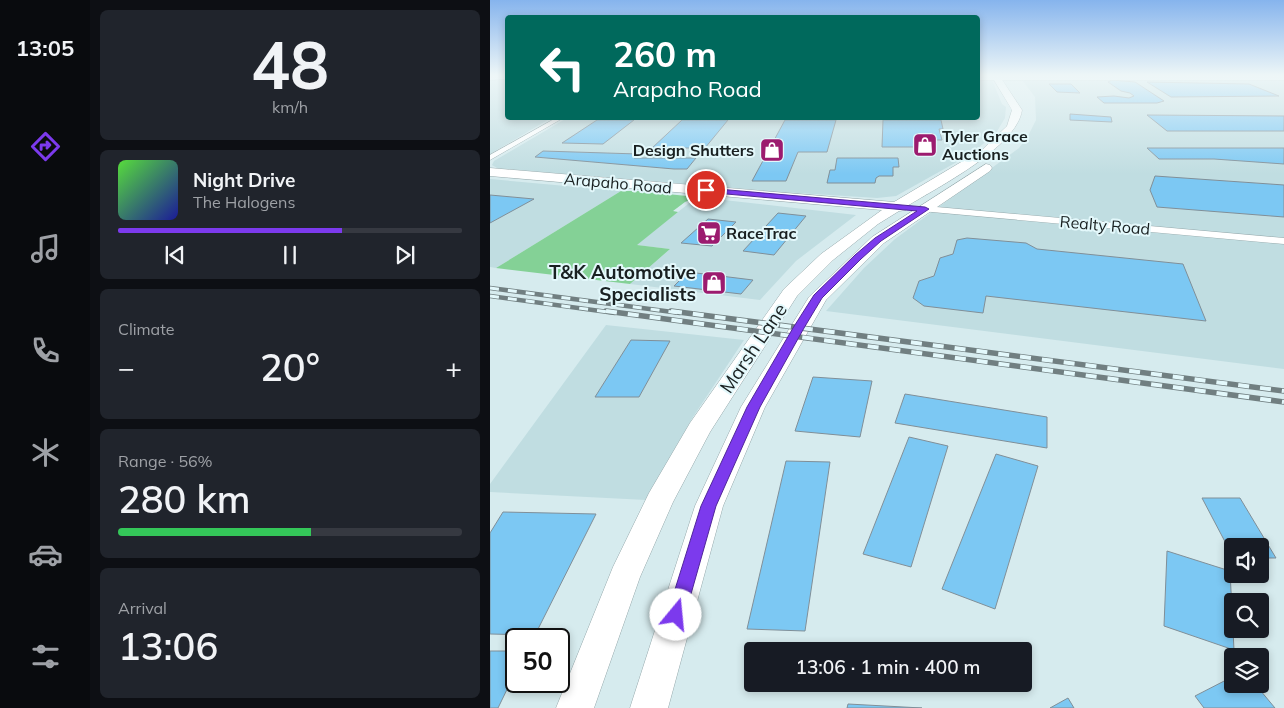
<!DOCTYPE html>
<meta charset="utf-8">
<style>
body{margin:0;font-family:Mulish,sans-serif;background:#20242c;color:#f1f3f6;height:100vh;display:flex;flex-direction:column;font-size:19px;white-space:nowrap}
*{box-sizing:border-box;margin:0}
p{font-size:16px;color:#9ea1a6}
.icon{flex:none;width:28px;height:28px;fill:none;stroke:currentColor;stroke-width:2;stroke-linecap:round;stroke-linejoin:round}
.map{position:relative;flex:1;overflow:hidden}
.details{display:flex;flex-direction:column;gap:10px;padding:10px;background:#0d0f14;width:400px}
.details>*{flex:none}
.guide{position:absolute;left:15px;top:15px;width:475px;height:105px;border-radius:5px;box-shadow:0 2px 8px #0003;background:#00695c;color:#fff;overflow:hidden}
.tools{position:absolute;left:734px;top:538px;display:grid;gap:10px}
.tools a{display:grid;place-items:center;width:45px;height:45px;border-radius:5px;background:#171b24;box-shadow:0 2px 8px #0003;font-size:25px}
.speed{position:absolute;left:15px;top:628px;display:flex;gap:10px;font-size:25px;font-weight:700;text-align:center}
.speed>*{display:grid;place-content:center;width:65px;height:65px;border-radius:50%;background:#171b24;box-shadow:0 2px 8px #0003;line-height:1}
.speed .limit{border:2px solid #111;border-radius:8px;background:#fff;color:#111}
.pin{position:absolute;display:grid;place-items:center;width:42px;height:42px;color:#fff;margin:-21px;border:2px solid #fff;border-radius:50%;box-shadow:0 1px 5px #0007}
.me{position:absolute;width:55px;margin:-28px;rotate:17deg;stroke-linejoin:round;filter:drop-shadow(0 0 4px #0008)}
.turn{display:flex;align-items:center;gap:18px;height:105px;padding:0 25px;font-size:22px}
.turn .icon{width:65px;height:65px;stroke-width:2.5}
.turn b{display:block;font-size:35px;line-height:42px}
.big{font-size:38px;font-weight:600;line-height:1.1}
.details .card{flex:1;display:flex;flex-direction:column;justify-content:center;gap:8px;min-width:0;padding:0 18px;border-radius:8px;background:#20242c}
.details .dial{align-items:center;gap:0}
.dial b{font-size:65px;line-height:1}
.song{display:flex;align-items:center;gap:15px}
.cover{width:60px;height:60px;border-radius:8px;background:linear-gradient(135deg,hsl(110 70% 55%),hsl(240 70% 35%))}
.played{height:5px;border-radius:2px;background:linear-gradient(90deg,#7c3aed 65%,#363941 65%)}
.keys{display:flex;justify-content:space-around;direction:ltr}
.heat{display:flex;justify-content:space-between;align-items:center;font-size:28px;direction:ltr}
.charge{height:8px;border-radius:4px;background:linear-gradient(90deg,#34c759 56%,#363941 0)}
.trip{position:absolute;left:254px;top:642px;width:288px;height:50px;border-radius:5px;background:#171b24;box-shadow:0 2px 8px #0003;font-weight:600;line-height:50px;text-align:center}
main{display:flex;flex:1;min-height:0}
.tabs{display:flex;flex-direction:column;width:90px;justify-content:space-around;align-items:center;background:#090b0e;color:#9ea1a6}
.tabs .icon{width:35px;height:35px}
.tabs .on{color:#7c3aed}
.tabs b{font-size:22px;color:#f1f3f6}
.map>svg:first-child{display:block}
.built{fill:#c0dde1}
.green{fill:#84d196}
.building{fill:#7cc8f3;stroke:#808f98}
.lines{fill:none;stroke-linecap:round;stroke-linejoin:round}
.street-casing{stroke:#95a8ab;stroke-width:1}
.secondary-casing{stroke:#95a8ab;stroke-width:1}
.primary-casing{stroke:#95a8ab;stroke-width:1}
.street{fill:#fff;fill-rule:evenodd}
.secondary{fill:#fff;fill-rule:evenodd}
.primary{fill:#fff;fill-rule:evenodd}
.rail-far1-casing{stroke:#717f81;stroke-width:4.5}
.rail-casing{stroke:#717f81;stroke-width:5.5}
.rail-far1{stroke:#e3f8fb;stroke-width:3;stroke-dasharray:9;stroke-linecap:butt}
.rail{stroke:#e3f8fb;stroke-width:4;stroke-dasharray:11;stroke-linecap:butt}
.route{fill:#7c3aed;stroke:#51269a}
.labels{text-anchor:middle;stroke-width:4;stroke-linejoin:round;paint-order:stroke}
.far-poi-label{font-size:16px;font-weight:bold;fill:#192021;stroke:#e3f8fb;text-anchor:start}
.far-street-label{font-size:16px;fill:#192021;stroke:#e3f8fb}
.poi-label{font-size:19px;font-weight:bold;fill:#192021;stroke:#e3f8fb;text-anchor:end}
.street-label{font-size:19px;fill:#192021;stroke:#e3f8fb}
</style>
<main>
<nav class="tabs">
<b>13:05</b>
<svg class="icon on" aria-label="directions" viewBox="0 0 24 24"><path d="M12 3l9 9-9 9-9-9zM9 14v-3h6M13 9l2 2-2 2"/></svg>
<svg class="icon" aria-label="music" viewBox="0 0 24 24"><path d="M9 18V5l10-2v13"/><circle cx="6" cy="18" r="3"/><circle cx="16" cy="16" r="3"/></svg>
<svg class="icon" aria-label="phone" viewBox="0 0 24 24"><path d="M5 4h4l2 5-3 2q2 4 5 5l2-3 5 2v4C11 20 4 13 5 4z"/></svg>
<svg class="icon" aria-label="climate" viewBox="0 0 24 24"><path d="M12 3v18M4 7l16 10M4 17L20 7"/></svg>
<svg class="icon" aria-label="car" viewBox="0 0 24 24"><path d="M5 17H2v-5l4-1 3-4h7l3 4 3 1v5h-3M9 17h6M6 11h13"/><circle cx="7" cy="17" r="2"/><circle cx="17" cy="17" r="2"/></svg>
<svg class="icon" aria-label="filters" viewBox="0 0 24 24"><path d="M4 7h16M4 17h16"/><circle cx="9" cy="7" r="2"/><circle cx="15" cy="17" r="2"/></svg>
</nav>
<section class="details">
<div class="card dial"><b>48</b><p>km/h</p></div>
<div class="card">
<div class="song"><i class="cover"></i><div><b>Night Drive</b><p>The Halogens</p></div></div>
<div class="played"></div>
<div class="keys"><svg class="icon" aria-label="previous" viewBox="0 0 24 24"><path d="M18 5L8 12l10 7zM5 5v14"/></svg><svg class="icon" aria-label="pause" viewBox="0 0 24 24"><path d="M8 5v14M16 5v14"/></svg><svg class="icon" aria-label="next" viewBox="0 0 24 24"><path d="M6 5l10 7-10 7zM19 5v14"/></svg></div>
</div>
<div class="card"><p>Climate</p>
<div class="heat"><a>−</a><b class="big">20°</b><a>+</a></div>
</div>
<div class="card"><p>Range · 56%</p><b class="big">280 km</b><div class="charge"></div></div>
<div class="card"><p>Arrival</p><b class="big">13:06</b></div>
</section>
<div class="map">
<svg width="794" height="708" viewBox="0 0 794 708">
<rect width="100%" height="100%" fill="#d6ebee"/>
<path class="built" d="M0,78H17L18,118H61L0,154Z
M488,78L502,80L512,104L516,107L515,118L506,133L481,154L406,196L387,198L292,192L7,168L2,165L4,161L77,118H488Z
M794,79V369L336,311L374,268L405,239L529,148L538,136L546,120L545,97L532,80Z
M0,179L131,191L6,268L0,267Z
M207,197L366,215L306,261L270,300L140,284L180,249L146,245Z
M116,325L254,340L203,417L156,500L0,492V484Z"/>
<path class="green" d="M131,191H147L207,197L195,202L183,211L188,212L147,245L180,249L140,284L6,268Z"/>
<path class="building" d="M622,80L645,82L674,101L667,103H614L607,97L624,96L639,98L644,96L640,93L631,91L618,82Z
M657,82L759,84L789,96L681,97Z
M559,84H581L590,93L567,92Z
M580,114L621,117L622,122L580,120Z
M657,115L794,116V131H677Z
M107,120H144L113,144L72,143Z
M192,120H238L215,148H162Z
M295,120H346L337,152H308L296,181H262Z
M393,120H451L453,129H449L452,140H439L440,147H392Z
M657,148H794V164L724,159H669Z
M53,151L148,154L144,158H206L197,169H184L45,157Z
M347,158H408L409,167H403V176H389L386,178L385,183H337L340,170H345Z
M665,176L794,185V217L667,207L660,190Z
M0,195L44,199L0,223Z
M288,213L316,216L284,255L253,251Z
M218,219L246,222L222,246L191,243Z
M477,238L536,243L547,249L693,264L716,321L496,296L493,313L434,306L423,298L429,281L444,276L450,258L463,254L467,240Z
M198,272L263,280L251,294L184,286Z
M141,340L180,341L149,397H105Z
M323,377L382,381L370,437L305,431Z
M415,394L557,417V448L405,423Z
M419,437L458,446L421,567L373,554Z
M506,454L548,466L505,609L452,589Z
M296,461L340,462L315,631L257,629Z
M712,498H750L786,558H770V546H742V555Z
M13,512L106,514L45,635L0,634V533Z
M677,551L740,571L744,650L674,626Z
M0,651H26V671L8,708H0Z
M742,677V684H765L785,708H714L705,696Z
M578,698L584,708H560Z
M358,704L432,708H357Z"/>
<g class="lines">
<defs>
<path id="street" d="M66,118H73L0,160V155Z
M435,206L794,238V244L431,211L430,209Z"/>
<path id="secondary" d="M501,75H509L532,110C527,147 448,187 417,206L416,210L409,211L388,224L343,260L307,296L220,432L183,502L150,577L104,708H66L123,567L159,493L200,423L294,289L331,254L392,210L0,176V168L404,202L493,149L517,126L522,110Z
M496,164L500,165L502,168L500,171L394,243L336,300L275,407L233,506L178,708H140L205,506L251,407L319,297L382,237Z"/>
<path id="primary" d="M0,75H18V79L0,80Z
M488,75H794V80H488Z"/>
</defs>
<use href="#street" class="street-casing"/>
<use href="#secondary" class="secondary-casing"/>
<use href="#primary" class="primary-casing"/>
<use href="#street" class="street"/>
<use href="#secondary" class="secondary"/>
<use href="#primary" class="primary"/>
<defs>
<path id="rail-far1" d="M0,288L190,313
M0,296L125,313"/>
<path id="rail" d="M116,311L794,402
M181,311L794,391"/>
</defs>
<use href="#rail-far1" class="rail-far1-casing"/>
<use href="#rail" class="rail-casing"/>
<use href="#rail-far1" class="rail-far1"/>
<use href="#rail" class="rail"/>
</g>
<linearGradient id="sky" x2="0" y2="1"><stop stop-color="#86b4ed"/><stop offset="0.43" stop-color="#edf6f7"/><stop offset="1" stop-color="#edf6f7" stop-opacity="0"/></linearGradient>
<rect width="794" height="174" fill="url(#sky)"/>
<path class="route" d="M216,188L435,207L439,209L391,241L371,259L332,298L314,328L270,407L226,506L195,615L193,621L186,623L180,621L177,615L211,506L257,407L303,328L324,295L365,255L385,238L427,211L214,192V189Z"/>
<defs>
<symbol id="shop-square" viewBox="-11 -11 22 22"><rect x="-9" y="-9" width="18" height="18" rx="4" fill="#9c1b6f" stroke="#e3f8fb"/><path d="M-5-2.5h2.3a2.7 3.5 0 0 1 5.4 0H5L5.5 6h-11ZM-1.5-2.5h3a1.5 2.3 0 0 0-3 0Z" fill="#fff"/></symbol>
<symbol id="supermarket-square" viewBox="-11 -11 22 22"><rect x="-9" y="-9" width="18" height="18" rx="4" fill="#9c1b6f" stroke="#e3f8fb"/><path d="M-6-5.5h2.5l.6 2H6L4.5 2H-2.5L-4.4-4H-6ZM-1.5 3.2a1.3 1.3 0 1 0 .1 0ZM3 3.2a1.3 1.3 0 1 0 .1 0Z" fill="#fff"/></symbol>
</defs>
<g fill-rule="evenodd">
<use href="#shop-square" x="421" y="131" width="28" height="28"/>
<use href="#shop-square" x="268" y="136" width="28" height="28"/>
<use href="#supermarket-square" x="205" y="219" width="28" height="28"/>
<use href="#shop-square" x="210" y="269" width="28" height="28"/>
</g>
<g class="labels">
<g class="far-poi-label">
<text x="452" y="142">Tyler Grace<tspan x="452" dy="18">Auctions</tspan></text>
<text x="264" y="156" text-anchor="end">Design Shutters</text>
<text x="236" y="239">RaceTrac</text>
</g>
<g class="far-street-label">
<text transform="translate(128 183) rotate(5)" y="6">Arapaho Road</text>
<text transform="translate(615 225) rotate(5)" y="6">Realty Road</text>
</g>
<g class="poi-label">
<text x="206" y="279">T&amp;K Automotive<tspan x="206" dy="22">Specialists</tspan></text>
</g>
<g class="street-label">
<text transform="translate(263 348) rotate(-56)" y="7">Marsh Lane</text>
</g>
</g>
</svg>
<div class="tools">
<a><svg class="icon" aria-label="sound" viewBox="0 0 24 24"><path d="M4 9h4l5-4v14l-5-4H4zM17 9q2 3 0 6"/></svg></a>
<a><svg class="icon" aria-label="search" viewBox="0 0 24 24"><circle cx="10" cy="10" r="6"/><path d="M15 15l6 6"/></svg></a>
<a><svg class="icon" aria-label="layers" viewBox="0 0 24 24"><path d="M12 4l9 5-9 5-9-5zM3 14l9 5 9-5"/></svg></a>
</div>
<div class="speed"><div class="limit">50</div></div>
<div class="pin" style="left:216px;top:190px;background:#d93025"><svg class="icon" aria-label="arrive" viewBox="0 0 24 24"><path d="M6 21V4h12l-3 4 3 4H6"/></svg></div>
<svg class="me" style="left:186px;top:615px" viewBox="-20 -20 40 40"><circle r="19" fill="#fff"/><path d="M0-13L10 11 0 6-10 11z" fill="#7c3aed"/></svg>
<div class="trip">13:06 · 1 min · 400 m</div>
<div class="guide">
<div class="turn"><svg class="icon" aria-label="left" viewBox="0 0 24 24"><path d="M17 20v-9H6M10 6l-5 5 5 5"/></svg><div><b>260 m</b>Arapaho Road</div></div>
</div>
</div>
</main>
